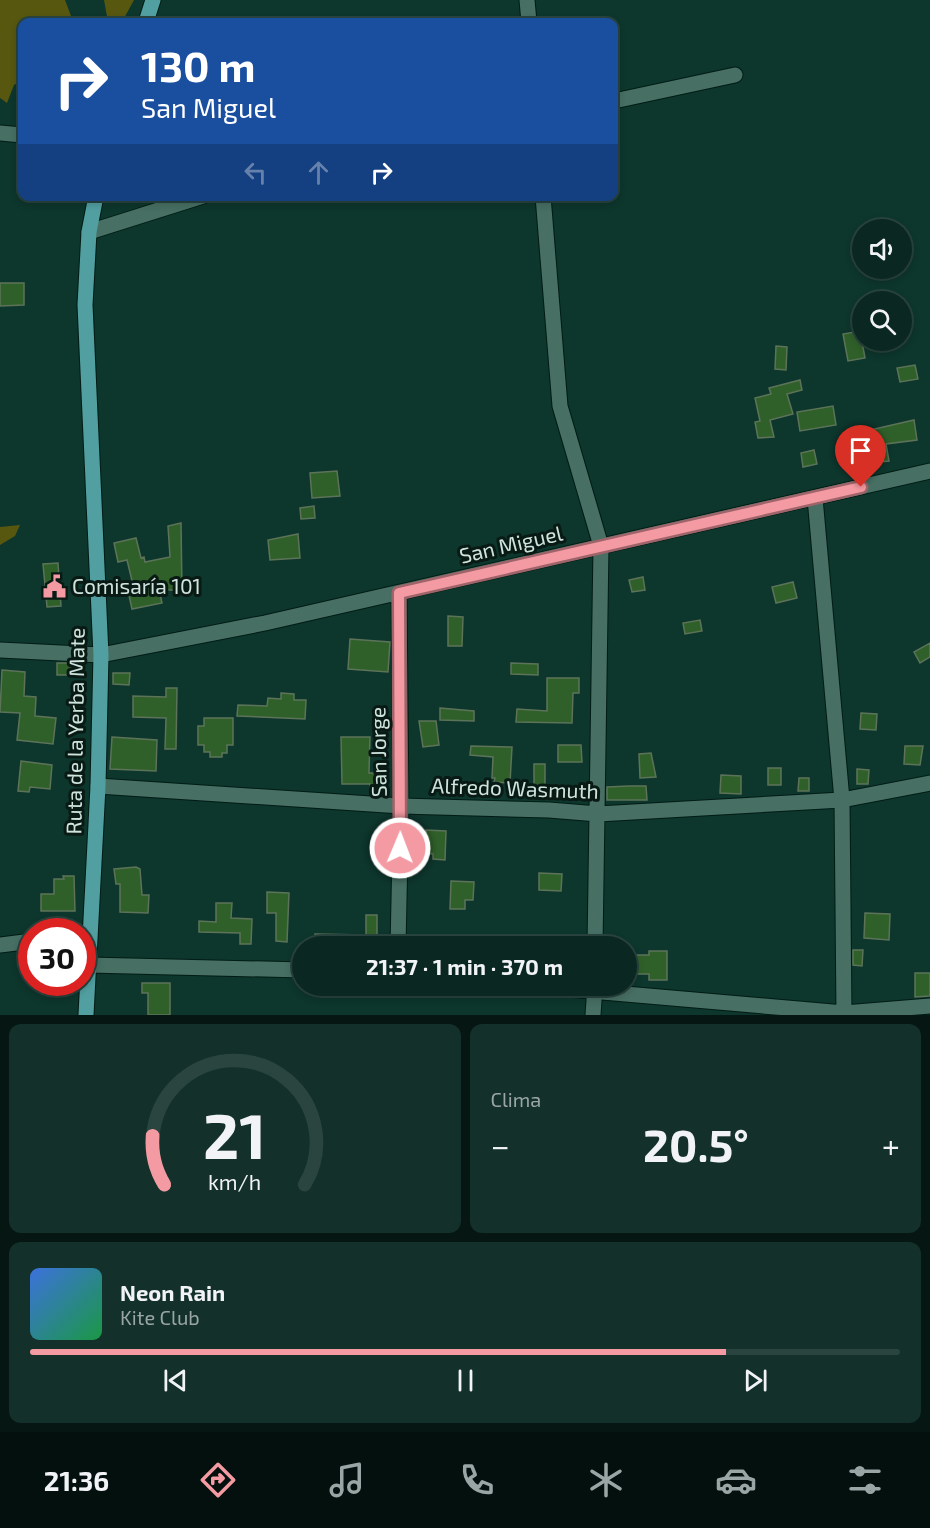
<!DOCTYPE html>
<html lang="es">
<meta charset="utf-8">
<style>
body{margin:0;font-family:"Exo 2",sans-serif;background:#13302a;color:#f1f3f6;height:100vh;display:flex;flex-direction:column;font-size:22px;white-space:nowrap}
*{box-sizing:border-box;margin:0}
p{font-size:20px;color:#99a6a5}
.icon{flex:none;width:33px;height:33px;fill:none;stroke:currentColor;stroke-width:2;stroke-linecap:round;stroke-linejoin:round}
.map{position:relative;height:1015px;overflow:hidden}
.side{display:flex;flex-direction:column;gap:9px;padding:9px;background:#061612;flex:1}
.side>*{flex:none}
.guide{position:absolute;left:18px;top:18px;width:600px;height:183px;border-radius:12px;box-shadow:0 3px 9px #0003,0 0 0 2px #2a443f;background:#1a4fa0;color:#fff;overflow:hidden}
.controls{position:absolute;left:852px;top:219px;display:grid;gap:12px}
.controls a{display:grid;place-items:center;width:60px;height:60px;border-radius:50%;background:#0a2821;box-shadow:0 3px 9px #0003,0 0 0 2px #2a443f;font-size:30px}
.speed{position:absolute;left:18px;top:918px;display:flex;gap:12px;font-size:30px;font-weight:700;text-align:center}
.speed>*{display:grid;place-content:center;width:78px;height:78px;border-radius:50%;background:#0a2821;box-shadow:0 3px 9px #0003,0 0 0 2px #2a443f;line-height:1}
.speed .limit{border:9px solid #d22;background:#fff;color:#111}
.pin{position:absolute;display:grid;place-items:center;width:51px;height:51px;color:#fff;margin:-62px -26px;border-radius:50% 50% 50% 0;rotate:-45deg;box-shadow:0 0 6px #0007}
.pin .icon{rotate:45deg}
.me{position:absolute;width:66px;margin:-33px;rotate:1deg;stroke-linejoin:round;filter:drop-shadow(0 0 4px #0008)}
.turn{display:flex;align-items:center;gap:21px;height:126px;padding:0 24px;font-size:27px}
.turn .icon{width:78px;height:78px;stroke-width:2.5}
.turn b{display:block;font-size:42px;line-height:51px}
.lanes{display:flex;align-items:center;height:57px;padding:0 24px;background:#0003;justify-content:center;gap:30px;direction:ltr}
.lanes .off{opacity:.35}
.big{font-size:45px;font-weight:700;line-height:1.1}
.side .tile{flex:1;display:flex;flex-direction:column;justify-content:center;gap:9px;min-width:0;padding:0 21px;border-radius:12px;background:#13302a}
.side .dial{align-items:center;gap:0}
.dial svg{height:156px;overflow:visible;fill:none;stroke:#2a443f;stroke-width:7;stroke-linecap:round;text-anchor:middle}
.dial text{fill:#f1f3f6;stroke:none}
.song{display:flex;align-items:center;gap:18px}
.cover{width:72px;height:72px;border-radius:9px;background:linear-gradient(135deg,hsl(220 70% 55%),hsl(140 70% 35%))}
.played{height:6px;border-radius:3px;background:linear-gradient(90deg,#f49aa3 80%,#2a443f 80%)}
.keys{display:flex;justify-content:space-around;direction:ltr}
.heat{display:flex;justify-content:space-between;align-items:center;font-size:33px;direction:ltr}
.side .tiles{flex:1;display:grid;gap:9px;grid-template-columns:1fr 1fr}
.tile:last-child{grid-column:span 2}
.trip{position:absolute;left:292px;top:936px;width:345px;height:60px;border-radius:30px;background:#0a2821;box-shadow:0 3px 9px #0003,0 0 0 2px #2a443f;font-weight:700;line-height:60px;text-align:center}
.dock{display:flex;height:96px;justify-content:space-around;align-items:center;background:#04100d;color:#99a6a5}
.dock .icon{width:42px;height:42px}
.dock .current{color:#f49aa3}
.dock b{font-size:27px;color:#f1f3f6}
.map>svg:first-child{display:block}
.green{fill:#575710}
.building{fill:#30602a;stroke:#5c7359;stroke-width:1.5}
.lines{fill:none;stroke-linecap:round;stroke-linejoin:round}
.minor-casing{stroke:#001c15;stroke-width:17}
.major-casing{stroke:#001c15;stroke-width:17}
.minor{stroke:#476f63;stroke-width:15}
.major{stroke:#529fa1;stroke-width:15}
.route-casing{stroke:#9f646a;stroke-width:15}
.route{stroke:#f49aa3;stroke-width:10}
.labels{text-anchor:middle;stroke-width:6;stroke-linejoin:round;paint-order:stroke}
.street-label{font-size:21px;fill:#cfe4dd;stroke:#091a15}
.poi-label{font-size:21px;fill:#cfe4dd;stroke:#091a15;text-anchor:start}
</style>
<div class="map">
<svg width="930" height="1015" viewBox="0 0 930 1015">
<rect width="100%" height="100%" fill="#0d362c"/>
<path class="green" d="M0,0H65L71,16L65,22L37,20L22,22V84L19,82L14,85L7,103L0,98Z
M104,0H134L122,22H108Z
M20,525L15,536L0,545V527Z"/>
<path class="building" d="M0,283H24V305L0,306Z
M860,331L865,358L848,361L843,334Z
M776,346L787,347L786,370L775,369Z
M915,365L918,379L900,382L897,368Z
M800,380L802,390L787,394L793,414L770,420L774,437L758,438L755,422L760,421L755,398L771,394L769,388Z
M833,406L836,425L800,431L797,412Z
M914,420L917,440L886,444L889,461L879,462L870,430Z
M814,450L817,464L803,467L801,453Z
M337,471L340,496L312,498L310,473Z
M314,506L315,518L301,519L300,508Z
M181,523L182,591L159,589L162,603L132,609L128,591L134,589L127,560L118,562L114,543L136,538L141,558L144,557L145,562L170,557L168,526Z
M298,534L300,558L270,560L268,540Z
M58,563L61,606L47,607L43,564Z
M643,577L645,590L632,592L629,580Z
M793,582L797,598L776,603L772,587Z
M448,616L463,617L462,646H448Z
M700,620L702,631L685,634L683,623Z
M350,639L390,642L388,672L348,669Z
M930,643V657L920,663L914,652Z
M57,663H71V675H57Z
M511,663L538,664V675L511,674Z
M2,670L25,672L24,696L36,697L35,716L56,718L53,744L17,740L20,713L0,712Z
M113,673H130L129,685L113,684Z
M547,678H579V693H573L572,723L516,722L517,709L547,711Z
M166,688H177L176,749H165L166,718L133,717V696L166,697Z
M281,693L294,694V700H306L305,719L237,716L238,705L267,706L268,698L281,699Z
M440,708L474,711V721L440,720Z
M861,713L877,714L876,730L860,729Z
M204,718H233V745H227V753H222V757H210V752H204V745H198V726H204Z
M419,721H436L439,745L423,747Z
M112,737L157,740L156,771L110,769Z
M341,737H370L369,773H386V788H370V784H342Z
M558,745H581L582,762H558Z
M471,746L512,747L510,783L494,782L495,778H492L493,757L470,755Z
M905,746H923L920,765L904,764Z
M651,753L656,777L640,778L639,754Z
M21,761L52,765L50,789L30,787L29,792L18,791Z
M534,764H545V798H534Z
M768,768H781V785H768Z
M857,769L869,770L868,784H857Z
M721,775L741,776V794L720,793Z
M799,778H809V791H798Z
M629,786H646L647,800H607V787Z
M426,830L446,831L445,860L433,859V854L425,853Z
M136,867L140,869L142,895H149L148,913L120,912V884H116L114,869Z
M539,873L562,874L561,891L539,890Z
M63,876H74L75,911H41V894H54V879H64Z
M451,881L474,882L473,900H465V909H450Z
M267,892L289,893L287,942L276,941V913H267Z
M216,903H232L231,918L252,919L251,944H240V933L199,932V921L216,922Z
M865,913L890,914L889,940L864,938Z
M366,915H377V946H315V934L366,935Z
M853,950H863L862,966L853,965Z
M649,951H667V980H649V974H627V955H649Z
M915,973H930V996L915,997Z
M142,983H170V1015H148V993H142Z"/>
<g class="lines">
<defs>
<path id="minor" d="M527,0L529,22
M614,101L735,75
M0,133L22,135
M543,196L560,406L601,546L595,946
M89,232L203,196
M815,498L842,800L844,1015
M0,650L101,655L265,623L930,471
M98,786L401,806L549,810L598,814L842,800L930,783
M0,945L32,941
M398,946L401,806L399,593
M88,965L303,970
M533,986L844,1013L930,1006
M593,1015L595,986"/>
<path id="major" d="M146,22L153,0
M86,1015L98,786L101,655L85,305L89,232L96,196"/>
</defs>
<use href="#minor" class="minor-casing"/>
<use href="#major" class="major-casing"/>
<use href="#minor" class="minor"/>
<use href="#major" class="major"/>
</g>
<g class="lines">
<defs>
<path id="route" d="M400,848L399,593L861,487"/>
</defs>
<use href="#route" class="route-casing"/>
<use href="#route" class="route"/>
</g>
<defs>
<symbol id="civic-bare" viewBox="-9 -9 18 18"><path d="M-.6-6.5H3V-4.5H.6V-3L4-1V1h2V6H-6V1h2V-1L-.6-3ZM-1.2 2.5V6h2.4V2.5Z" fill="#f49aa3" stroke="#091a15" stroke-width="2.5" paint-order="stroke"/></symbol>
</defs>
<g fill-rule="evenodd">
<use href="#civic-bare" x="38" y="570" width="33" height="33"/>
</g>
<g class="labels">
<g class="street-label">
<text transform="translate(511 545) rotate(-13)" y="7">San Miguel</text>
<text transform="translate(76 731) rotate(-89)" y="7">Ruta de la Yerba Mate</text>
<text transform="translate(379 752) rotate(-91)" y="7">San Jorge</text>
<text transform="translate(515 789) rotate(2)" y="7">Alfredo Wasmuth</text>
</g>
<g class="poi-label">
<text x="72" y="594">Comisaría 101</text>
</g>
</g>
</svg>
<div class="controls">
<a><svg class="icon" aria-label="sound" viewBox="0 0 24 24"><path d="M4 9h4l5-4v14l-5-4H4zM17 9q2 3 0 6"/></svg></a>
<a><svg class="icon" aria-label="search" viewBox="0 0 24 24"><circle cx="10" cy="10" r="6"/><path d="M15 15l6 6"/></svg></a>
</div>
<div class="speed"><div class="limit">30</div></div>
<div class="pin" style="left:861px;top:487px;background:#d93025"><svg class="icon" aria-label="arrive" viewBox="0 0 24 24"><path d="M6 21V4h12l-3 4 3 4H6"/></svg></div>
<svg class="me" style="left:400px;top:848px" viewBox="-20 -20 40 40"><circle r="17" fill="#f49aa3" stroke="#fff" stroke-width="3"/><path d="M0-11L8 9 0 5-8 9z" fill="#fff"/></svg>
<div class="trip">21:37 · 1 min · 370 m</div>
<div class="guide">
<div class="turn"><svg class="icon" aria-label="right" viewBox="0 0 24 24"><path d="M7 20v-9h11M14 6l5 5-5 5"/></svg><div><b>130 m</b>San Miguel</div></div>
<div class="lanes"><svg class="icon off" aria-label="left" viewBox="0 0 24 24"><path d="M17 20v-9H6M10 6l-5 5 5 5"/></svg><svg class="icon off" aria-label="ahead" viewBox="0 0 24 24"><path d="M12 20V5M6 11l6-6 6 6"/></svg><svg class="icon" aria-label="right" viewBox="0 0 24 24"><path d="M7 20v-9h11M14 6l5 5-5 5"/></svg></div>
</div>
</div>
<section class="side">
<div class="tiles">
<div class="tile dial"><svg viewBox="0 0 100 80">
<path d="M14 69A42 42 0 1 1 86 69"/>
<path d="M14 69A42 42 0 0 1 8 44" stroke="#f49aa3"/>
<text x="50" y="56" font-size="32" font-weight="700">21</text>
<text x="50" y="72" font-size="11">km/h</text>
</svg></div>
<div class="tile"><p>Clima</p>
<div class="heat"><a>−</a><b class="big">20.5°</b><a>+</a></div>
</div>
<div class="tile">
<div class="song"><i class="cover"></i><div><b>Neon Rain</b><p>Kite Club</p></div></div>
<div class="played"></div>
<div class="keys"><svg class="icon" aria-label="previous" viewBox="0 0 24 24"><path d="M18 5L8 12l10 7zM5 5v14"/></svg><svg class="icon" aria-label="pause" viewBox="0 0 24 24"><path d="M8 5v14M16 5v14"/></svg><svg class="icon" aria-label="next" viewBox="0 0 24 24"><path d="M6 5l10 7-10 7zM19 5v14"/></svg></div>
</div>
</div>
</section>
<nav class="dock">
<b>21:36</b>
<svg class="icon current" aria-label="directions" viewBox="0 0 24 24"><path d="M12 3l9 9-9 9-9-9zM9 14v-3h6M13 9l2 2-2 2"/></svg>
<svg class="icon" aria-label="music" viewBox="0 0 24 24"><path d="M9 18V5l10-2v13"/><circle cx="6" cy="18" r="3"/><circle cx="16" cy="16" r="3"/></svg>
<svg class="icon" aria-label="phone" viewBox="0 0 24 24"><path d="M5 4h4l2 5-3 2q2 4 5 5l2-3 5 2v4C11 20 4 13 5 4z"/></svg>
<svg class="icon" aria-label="climate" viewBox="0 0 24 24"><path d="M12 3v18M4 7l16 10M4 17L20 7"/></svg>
<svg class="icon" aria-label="car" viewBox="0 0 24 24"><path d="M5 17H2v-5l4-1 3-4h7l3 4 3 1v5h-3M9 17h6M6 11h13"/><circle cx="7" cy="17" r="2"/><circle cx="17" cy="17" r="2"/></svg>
<svg class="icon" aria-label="filters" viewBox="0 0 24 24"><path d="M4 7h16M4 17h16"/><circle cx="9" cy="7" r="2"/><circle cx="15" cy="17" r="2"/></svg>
</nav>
